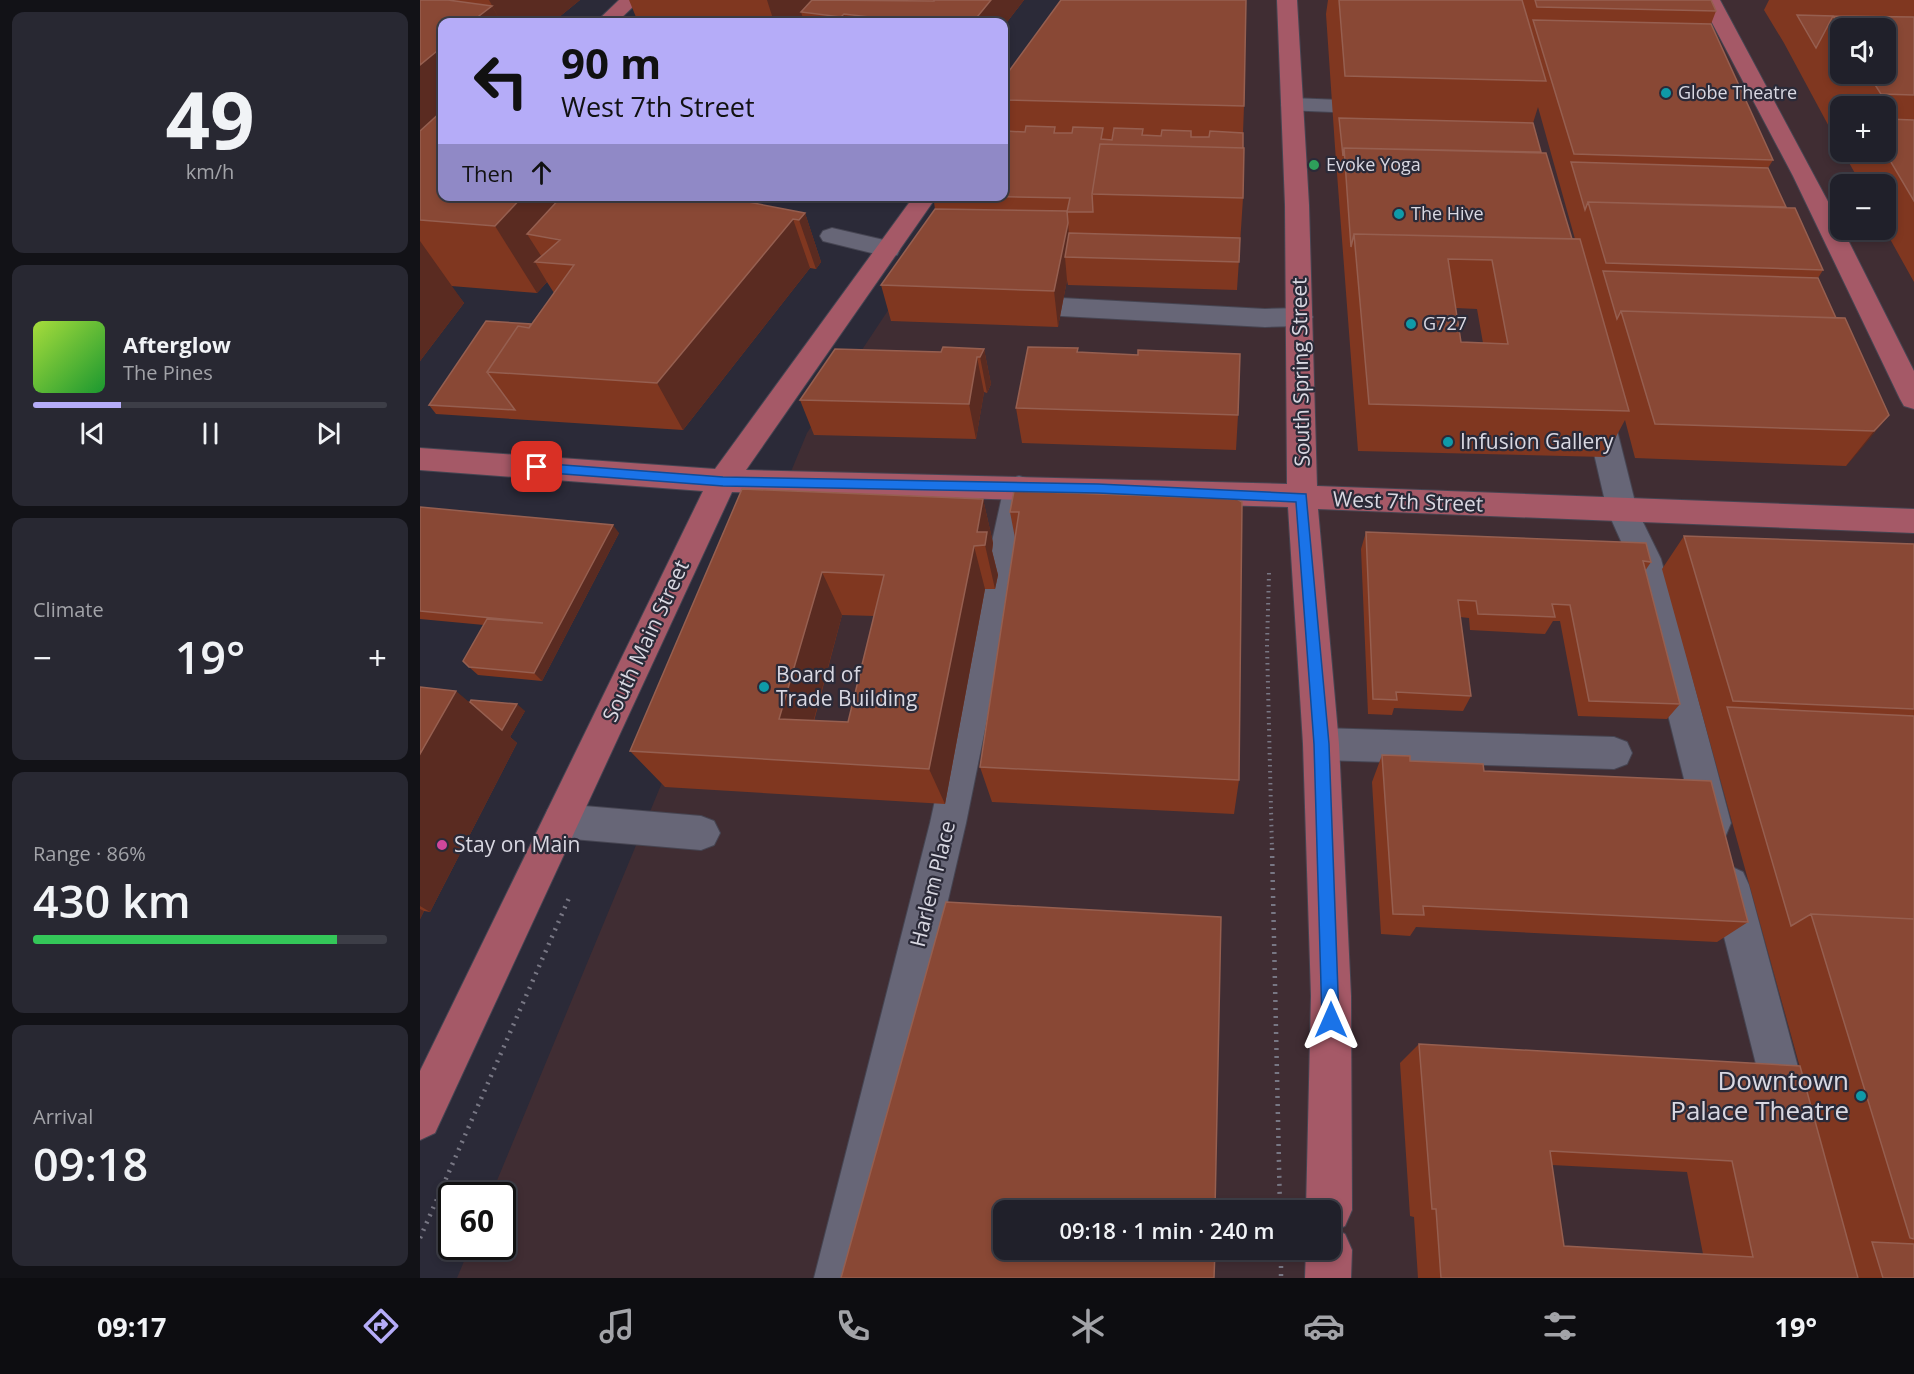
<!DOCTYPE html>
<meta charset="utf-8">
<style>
body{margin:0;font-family:"Open Sans",sans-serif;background:#282832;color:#f1f3f6;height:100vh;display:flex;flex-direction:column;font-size:22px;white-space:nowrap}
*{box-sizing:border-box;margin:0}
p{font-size:20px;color:#a2a3a8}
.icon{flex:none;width:33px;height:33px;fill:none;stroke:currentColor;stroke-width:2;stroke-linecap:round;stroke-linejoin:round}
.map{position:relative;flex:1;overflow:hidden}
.panel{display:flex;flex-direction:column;gap:12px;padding:12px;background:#121217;width:420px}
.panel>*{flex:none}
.top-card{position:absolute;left:18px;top:18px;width:570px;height:183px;border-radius:12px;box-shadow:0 3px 9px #0003,0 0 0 2px #3d3e47;background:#b5acf8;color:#111;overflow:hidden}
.buttons{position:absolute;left:1410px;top:18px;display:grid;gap:12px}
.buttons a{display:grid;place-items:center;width:66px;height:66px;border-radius:12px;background:#20202a;box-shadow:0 3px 9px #0003,0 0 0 2px #3d3e47;font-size:30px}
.speed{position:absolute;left:18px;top:1182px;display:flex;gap:12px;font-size:30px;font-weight:700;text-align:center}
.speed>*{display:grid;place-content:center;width:78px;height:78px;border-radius:50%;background:#20202a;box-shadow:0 3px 9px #0003,0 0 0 2px #3d3e47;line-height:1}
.speed .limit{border:3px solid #111;border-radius:9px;background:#fff;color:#111}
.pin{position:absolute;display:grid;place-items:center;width:51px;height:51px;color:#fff;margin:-26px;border-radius:12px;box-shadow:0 3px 9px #0006}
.me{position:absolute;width:66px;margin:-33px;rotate:0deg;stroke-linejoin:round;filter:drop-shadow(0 0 4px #0008)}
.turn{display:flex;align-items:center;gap:21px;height:126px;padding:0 24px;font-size:27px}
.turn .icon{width:78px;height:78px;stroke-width:2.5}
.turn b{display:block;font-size:42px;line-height:51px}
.then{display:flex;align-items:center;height:57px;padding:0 24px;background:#0003;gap:12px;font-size:22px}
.big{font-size:45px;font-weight:600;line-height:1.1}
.panel .widget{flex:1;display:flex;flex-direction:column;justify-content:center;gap:9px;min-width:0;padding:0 21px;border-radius:12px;background:#282832}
.panel .dial{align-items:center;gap:0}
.dial b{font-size:78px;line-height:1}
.song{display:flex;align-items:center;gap:18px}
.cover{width:72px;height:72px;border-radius:9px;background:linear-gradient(135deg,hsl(80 70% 55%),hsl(130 70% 35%))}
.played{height:6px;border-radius:3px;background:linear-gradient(90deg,#b5acf8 25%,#3d3e47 25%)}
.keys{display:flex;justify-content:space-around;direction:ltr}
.heat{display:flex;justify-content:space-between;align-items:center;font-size:33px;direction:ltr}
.charge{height:9px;border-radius:4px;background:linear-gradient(90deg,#34c759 86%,#3d3e47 0)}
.trip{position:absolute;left:573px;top:1200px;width:348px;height:60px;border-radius:12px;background:#20202a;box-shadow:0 3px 9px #0003,0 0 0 2px #3d3e47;font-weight:600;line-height:60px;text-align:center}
.tabs{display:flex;height:96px;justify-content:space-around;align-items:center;background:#0d0d11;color:#a2a3a8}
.tabs .icon{width:42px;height:42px}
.tabs .current{color:#b5acf8}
.tabs b{font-size:27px;color:#f1f3f6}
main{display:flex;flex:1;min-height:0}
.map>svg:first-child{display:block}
.commercial{fill:#402d33;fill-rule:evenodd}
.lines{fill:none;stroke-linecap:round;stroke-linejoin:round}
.minor-casing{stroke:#464552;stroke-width:2}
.major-casing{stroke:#464552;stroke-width:2}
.path-far1{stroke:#787784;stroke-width:4;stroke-dasharray:1.5 4.5;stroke-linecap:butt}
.path{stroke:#787784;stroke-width:4.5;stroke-dasharray:2 6;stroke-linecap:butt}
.minor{fill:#676677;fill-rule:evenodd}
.major{fill:#a55967;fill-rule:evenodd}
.wall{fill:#803720;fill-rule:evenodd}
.shaded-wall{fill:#5a2b21}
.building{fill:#894835;stroke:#965f50;stroke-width:1.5;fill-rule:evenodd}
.route{fill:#1a73e8;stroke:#114b97;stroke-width:1.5}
.culture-dot{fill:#0f9aa8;stroke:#2b2a38;stroke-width:2}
.leisure-dot{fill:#2e9e5b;stroke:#2b2a38;stroke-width:2}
.hotel-dot{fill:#d1479c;stroke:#2b2a38;stroke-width:2}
.labels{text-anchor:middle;stroke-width:4.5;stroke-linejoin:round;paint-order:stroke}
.far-poi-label{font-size:18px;fill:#d9d8e2;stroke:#2b2a38;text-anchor:start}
.street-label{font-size:21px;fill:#d9d8e2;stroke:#2b2a38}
.poi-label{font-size:21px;fill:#d9d8e2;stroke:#2b2a38;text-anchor:start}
.near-poi-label{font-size:26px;fill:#d9d8e2;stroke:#2b2a38;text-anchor:end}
</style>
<main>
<section class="panel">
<div class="widget dial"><b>49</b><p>km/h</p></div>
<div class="widget">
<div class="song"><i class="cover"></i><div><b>Afterglow</b><p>The Pines</p></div></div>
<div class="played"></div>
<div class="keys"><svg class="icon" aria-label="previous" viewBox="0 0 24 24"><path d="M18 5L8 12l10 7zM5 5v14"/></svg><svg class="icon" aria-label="pause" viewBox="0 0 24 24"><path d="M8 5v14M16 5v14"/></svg><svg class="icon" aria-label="next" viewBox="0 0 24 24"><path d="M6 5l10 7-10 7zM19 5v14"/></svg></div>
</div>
<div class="widget"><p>Climate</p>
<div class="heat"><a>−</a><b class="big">19°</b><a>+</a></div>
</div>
<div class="widget"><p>Range · 86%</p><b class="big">430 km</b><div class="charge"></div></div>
<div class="widget"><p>Arrival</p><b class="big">09:18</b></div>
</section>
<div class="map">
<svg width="1494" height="1278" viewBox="0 0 1494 1278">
<rect width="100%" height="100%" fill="#2b2a38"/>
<path class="commercial" d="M672,0H1494V1278H37L50,1247L82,1246V1196L71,1195L387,433L543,197L584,196ZM1420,28H1466V74H1420ZM1420,106H1466V152H1420ZM1420,184H1466V230H1420ZM584,1210H910V1250H584Z"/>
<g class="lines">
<defs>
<path id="minor" d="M872,98L921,100L924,105L921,110L913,112L864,110L861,105L864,100Z
M412,228L477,243L480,249L477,255L468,257L403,241L400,236L403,231Z
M641,298L845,309L880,308L889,311L893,317L889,323L880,326L845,327L641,316L632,313L628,307L632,301Z
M1177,396L1187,399L1191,406L1217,510L1241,559L1311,823L1306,835L1293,840L1280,835L1275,823L1209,559L1187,510L1163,406L1167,399Z
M599,476L610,479L614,487L546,823L440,1278H394L510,823L584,487L588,479Z
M901,728L1194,737L1207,742L1212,753L1207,764L1194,769L901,760L889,755L883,744L889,733Z
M141,804L281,816L294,821L300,833L294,845L281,850L141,838L128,833L123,821L128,809Z
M1310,866L1323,872L1329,885L1389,1108L1383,1123L1368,1129L1353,1123L1347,1108L1291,885L1297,872Z"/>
<path id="major" d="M199,0H220L197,22H176Z
M857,0H877L889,205L897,486L1494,509V533L898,509L919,744L931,996L932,1210L925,1226L916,1230L925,1234L932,1250L931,1278H885L886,1250H910V1210H886L891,996L883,744L868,507L312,492L15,1133L0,1140V1071L283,491L0,470V448L295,469L494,196H517L326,470L867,484L865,205Z
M1280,0H1300L1420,224V230H1423L1494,371V409L1484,406L1480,399L1373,176Z"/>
</defs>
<use href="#minor" class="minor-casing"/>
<use href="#major" class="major-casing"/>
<path class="path-far1" d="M849,573L847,645L852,850"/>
<path class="path" d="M852,848L860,1210
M0,1238L149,898
M861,1250V1278"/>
<use href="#minor" class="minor"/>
<use href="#major" class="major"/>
</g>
<path class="wall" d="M0,0H160L133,22H22V196H297L385,213L401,262L396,269L390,268L263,430L16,414L9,405L111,324L134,293L127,282L117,293L31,286L44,303L0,361Z
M209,0H604L584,26V22H384V21L382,22H218Z
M908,0H1291L1296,11L1291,24L1353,160L1348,168L1366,207L1403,270L1398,278L1416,318L1469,415L1426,466L1215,458L1205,420L1185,457L938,451L915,147L906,14ZM1118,107L1155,239H1152L1121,152L1113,123ZM1036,308L1057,309L1063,343L1041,342Z
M1349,0H1494V282L1465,230L1466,184H1441L1423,152H1466V106H1420V147L1364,43L1344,10ZM1420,28L1466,74H1420Z
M584,78L824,106L823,133V198L817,290L648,285L647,280L638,327L471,321L461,285L515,209L513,196H584Z
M564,349L571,384L567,393L564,392L556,439L394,435L380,400Z
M658,353L818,415L816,450L602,443L596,408Z
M322,489L563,499L573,543L572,551L578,575L575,589H565L525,804L245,787L210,751ZM422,615L454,616L428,722L394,721Z
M594,491L819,780L814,814L572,802L560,767L595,538L590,512Z
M0,507L199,533L122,681L58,675L49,667L64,625L0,619Z
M946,532L1231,562L1225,571L1260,704L1247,719L1158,716L1140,621H1133L1125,634L1050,630L1049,618L1040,617L1051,696L1043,711L974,708L972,715L948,714L941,549Z
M1264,536L1494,544V1278H998L994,1217L990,1216L980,1063L999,1044L1380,1066L1425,1230L1242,569ZM1132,1165L1267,1172L1283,1254L1144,1246Z
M0,687L50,702L105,711L90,737L97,743L10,912L4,911L0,919Z
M962,755L990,761L1064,771L1328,922L1297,942L996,927L990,936L961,934L952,782Z"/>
<path class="shaded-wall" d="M69,0H160L133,22H81Z
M347,0H405L381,12L384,21L382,22H354Z
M571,0H604L584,26V22H553Z
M72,6L81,22H51Z
M424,14L426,22H423L421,17Z
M22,47V120L0,140V65Z
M87,196H133L160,245L107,234L125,262H115L127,282L117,293L75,226Z
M385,213L401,262L396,269L379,220Z
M373,219L390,268L263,430L237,383Z
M648,223L651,257H645L647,280L638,327L634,291Z
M0,241L44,303L0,361Z
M564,349L571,384L567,393L560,357Z
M557,357L564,392L556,439L549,404Z
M1469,415L1441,449L1426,466L1454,431Z
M563,499L573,543L572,551L578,575L575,589L565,545L557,532Z
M193,525L199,533L122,681L114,673Z
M554,546L565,589L525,804L509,769Z
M402,572L422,615L384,756L359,719Z
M36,691L82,730L97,704L105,711L90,737L97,743L10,912L0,906V754Z
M0,909L4,911L0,919Z"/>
<path class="building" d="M0,0H28L72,6L51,22H22V47L0,65Z
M392,0L514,1V0H571L553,22H493L424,14L421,17L381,12Z
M641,0H826L824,106L584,100V78Z
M919,0H1102L1126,81L925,76Z
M1115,0H1291L1296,11L1117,7Z
M1377,15L1413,16L1396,48Z
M1413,16L1494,17V95L1461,94L1448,74H1466V28H1421Z
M1113,20L1291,24L1353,160L1154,154Z
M22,111V196H103L75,226L0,220V131Z
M919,118L1113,123L1121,152L924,148L923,156Z
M1466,119L1494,120V201L1465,152Z
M584,125H587L586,131L605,132L606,126L635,127L634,133H652L653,127L683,128L681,139L692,140L694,128L723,129L722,135L741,136L742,130L771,131V137H789L790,131L823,133V148L680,144L672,194L673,212H647L650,198L551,196H584Z
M680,144L824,148L823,198L672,194Z
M924,148L1126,153L1152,239L934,234L931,247Z
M1151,162L1348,168L1366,207L1168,202L1165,210Z
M142,196H297L385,213L379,220L373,219L237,383L67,372L98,326L109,328L154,265L115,262L140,240L107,234Z
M1168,202L1375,208L1403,270L1186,263Z
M515,209L647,211L648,223L634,291L461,285Z
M649,233L820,238L819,262L645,257Z
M934,234L1160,239L1209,411L949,404ZM1028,259L1072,260L1088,344L1041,342Z
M1183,271L1398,278L1416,318L1201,311L1197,319Z
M1201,311L1425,318L1469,415L1454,431L1235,424Z
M66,321L111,324L109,328L98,326L67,372L95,410L9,405Z
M523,347L564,349L560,357H557L549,404L380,400L415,349L521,352Z
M608,347L658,348L657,352L718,355V350L820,354L818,415L596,408Z
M322,489L563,499L557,532H567L565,545L554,546L509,769L210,751ZM402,572L464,575L428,722L359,719Z
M594,491L817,499L822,502L819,780L560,767L599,512H590Z
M0,507L193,525L114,673L49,667L43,661L67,619L123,623L0,611Z
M946,532L1226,543L1231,562L1223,561L1260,704L1169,701L1150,605L1132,604L1135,617L1058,614L1056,601L1038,600L1051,696L976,692L977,700L953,699Z
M1264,536L1494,544V709L1313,701Z
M0,687L36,691L0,754Z
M51,700L97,704L82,730L50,702Z
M1307,707L1494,716V919L1391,914L1371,926Z
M962,755L990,756V761L1063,764L1064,771L1291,781L1328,922L1003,906L1004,915L973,914Z
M526,902L801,917L795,1210H584V1250H795L794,1278H421Z
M1391,914L1494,919V1239L1490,1238Z
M999,1044L1380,1066L1438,1278H1021L1016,1209H1012ZM1130,1151L1312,1161L1333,1257L1144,1246Z
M1452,1242L1494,1244V1278H1463Z"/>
<path class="route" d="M117,463L303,477L678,484L886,494L909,744L919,1020L917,1026L911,1029L905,1026L902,1020L894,744L876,502L678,493L303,486L117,472L111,467Z"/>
<g class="culture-dot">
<circle cx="1246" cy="93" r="6"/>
<circle cx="979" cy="214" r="6"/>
<circle cx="991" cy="324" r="6"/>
<circle cx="1028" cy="442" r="6"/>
<circle cx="344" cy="687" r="6"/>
<circle cx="1441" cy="1096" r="6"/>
</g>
<circle class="leisure-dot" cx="894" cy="165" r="6"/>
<circle class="hotel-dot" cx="22" cy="845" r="6"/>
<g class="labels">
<g class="far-poi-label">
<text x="1258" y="99">Globe Theatre</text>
<text x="906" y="171">Evoke Yoga</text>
<text x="991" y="220">The Hive</text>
<text x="1003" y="330">G727</text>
</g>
<g class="street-label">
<text transform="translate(881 372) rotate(-91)" y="7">South Spring Street</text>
<text transform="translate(988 502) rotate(2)" y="7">West 7th Street</text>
<text transform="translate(226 641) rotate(-65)" y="7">South Main Street</text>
<text transform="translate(513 884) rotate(-76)" y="7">Harlem Place</text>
</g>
<g class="poi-label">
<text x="1040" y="449">Infusion Gallery</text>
<text x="356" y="682">Board of<tspan x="356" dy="24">Trade Building</tspan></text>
<text x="34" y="852">Stay on Main</text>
</g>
<g class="near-poi-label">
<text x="1429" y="1090">Downtown<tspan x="1429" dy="30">Palace Theatre</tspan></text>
</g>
</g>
</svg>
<div class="buttons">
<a><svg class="icon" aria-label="sound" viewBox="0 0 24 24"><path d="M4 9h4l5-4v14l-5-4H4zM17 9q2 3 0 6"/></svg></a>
<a>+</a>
<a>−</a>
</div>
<div class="speed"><div class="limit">60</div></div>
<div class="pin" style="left:117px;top:467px;background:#d93025"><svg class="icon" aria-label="arrive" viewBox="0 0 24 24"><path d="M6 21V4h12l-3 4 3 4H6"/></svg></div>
<svg class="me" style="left:911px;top:1020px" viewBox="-20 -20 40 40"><path d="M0-17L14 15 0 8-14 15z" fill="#1a73e8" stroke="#fff" stroke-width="4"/></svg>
<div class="trip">09:18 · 1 min · 240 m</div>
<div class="top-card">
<div class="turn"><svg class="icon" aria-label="left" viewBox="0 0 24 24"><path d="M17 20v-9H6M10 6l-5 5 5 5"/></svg><div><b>90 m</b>West 7th Street</div></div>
<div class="then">Then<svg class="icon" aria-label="ahead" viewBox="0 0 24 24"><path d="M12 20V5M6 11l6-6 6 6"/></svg></div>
</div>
</div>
</main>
<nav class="tabs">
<b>09:17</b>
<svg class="icon current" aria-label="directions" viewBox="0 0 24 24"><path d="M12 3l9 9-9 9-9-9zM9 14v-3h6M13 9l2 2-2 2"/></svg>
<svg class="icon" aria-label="music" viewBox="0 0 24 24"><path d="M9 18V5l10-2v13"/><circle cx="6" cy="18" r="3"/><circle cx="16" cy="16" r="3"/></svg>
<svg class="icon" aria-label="phone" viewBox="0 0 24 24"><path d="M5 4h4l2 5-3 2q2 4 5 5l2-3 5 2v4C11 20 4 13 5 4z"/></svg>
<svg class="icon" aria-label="climate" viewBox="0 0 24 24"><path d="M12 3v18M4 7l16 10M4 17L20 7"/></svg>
<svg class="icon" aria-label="car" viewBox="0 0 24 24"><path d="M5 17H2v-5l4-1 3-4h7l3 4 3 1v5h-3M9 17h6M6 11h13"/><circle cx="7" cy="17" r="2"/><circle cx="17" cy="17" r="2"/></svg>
<svg class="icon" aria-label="filters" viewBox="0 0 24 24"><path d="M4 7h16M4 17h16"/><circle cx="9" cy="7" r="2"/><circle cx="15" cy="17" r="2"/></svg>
<b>19°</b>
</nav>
